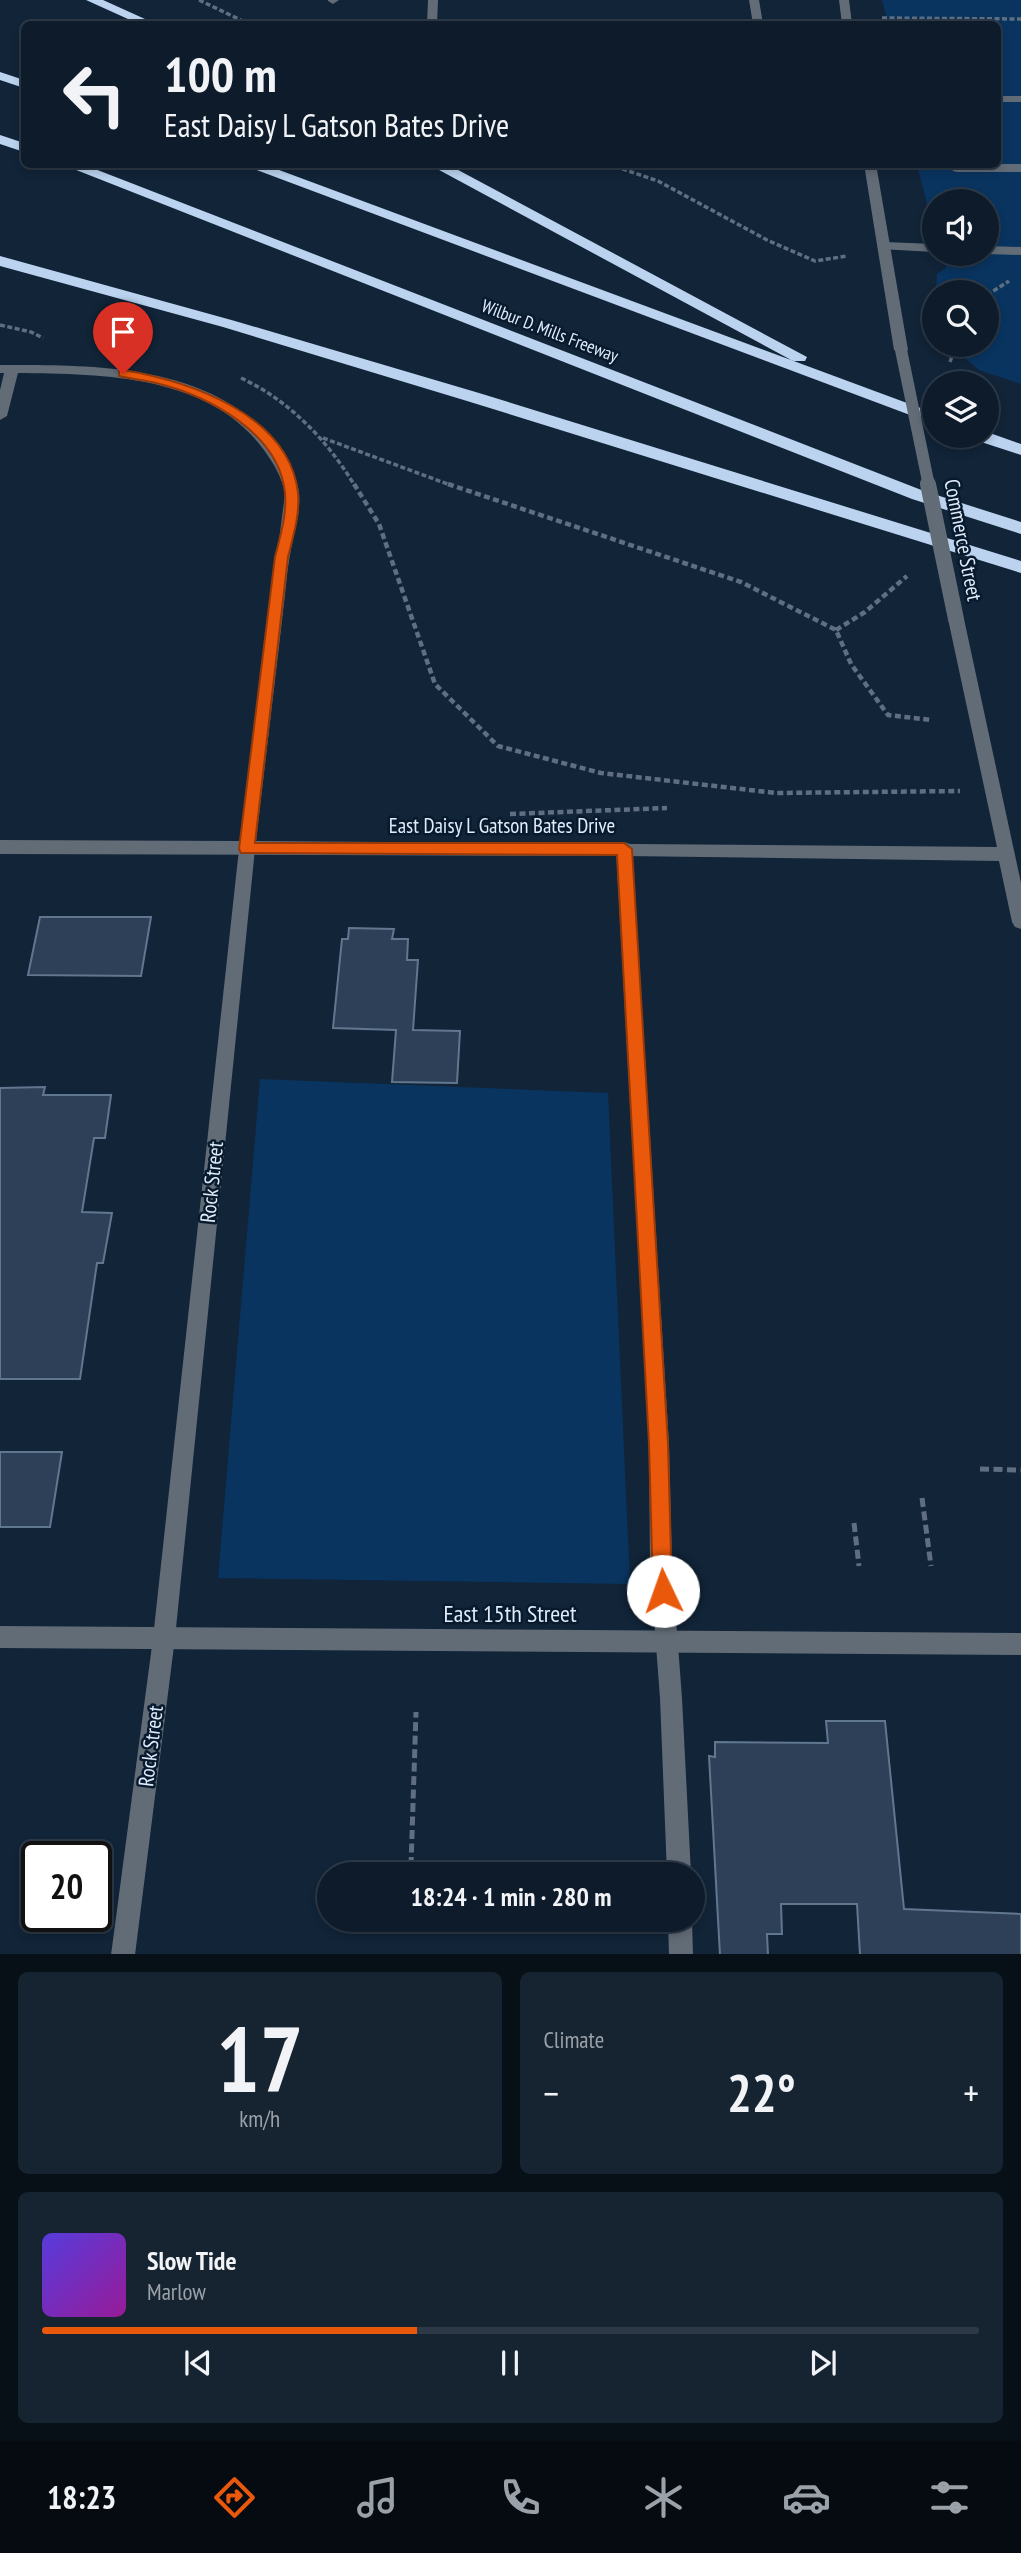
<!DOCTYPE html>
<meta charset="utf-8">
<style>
body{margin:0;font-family:"PT Sans Narrow",sans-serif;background:#162432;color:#f1f3f6;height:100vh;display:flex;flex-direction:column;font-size:26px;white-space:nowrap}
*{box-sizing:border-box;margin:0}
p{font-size:23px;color:#9aa1a8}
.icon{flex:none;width:38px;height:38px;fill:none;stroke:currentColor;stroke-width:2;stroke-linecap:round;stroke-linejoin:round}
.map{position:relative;height:1954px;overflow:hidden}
.details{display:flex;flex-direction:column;gap:18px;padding:18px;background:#070f17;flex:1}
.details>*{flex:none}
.hud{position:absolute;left:21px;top:21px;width:980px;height:147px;border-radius:10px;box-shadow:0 4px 10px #0003,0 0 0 2px #2d3947;background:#0d1b2a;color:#f1f3f6;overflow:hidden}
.fabs{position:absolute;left:922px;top:189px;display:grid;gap:14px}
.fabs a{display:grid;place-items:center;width:77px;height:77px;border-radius:50%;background:#0d1b2a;box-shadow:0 4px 10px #0003,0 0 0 2px #2d3947;font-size:35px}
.speed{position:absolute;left:21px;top:1841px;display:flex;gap:14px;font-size:35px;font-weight:700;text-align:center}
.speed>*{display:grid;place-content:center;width:91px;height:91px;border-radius:50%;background:#0d1b2a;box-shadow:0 4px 10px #0003,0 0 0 2px #2d3947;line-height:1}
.speed .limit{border:4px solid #111;border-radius:10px;background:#fff;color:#111}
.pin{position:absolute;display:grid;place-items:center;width:60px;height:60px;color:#fff;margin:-72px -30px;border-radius:50% 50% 50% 0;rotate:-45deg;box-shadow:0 0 7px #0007}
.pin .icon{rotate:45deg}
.me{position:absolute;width:77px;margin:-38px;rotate:357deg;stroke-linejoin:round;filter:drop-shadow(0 0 5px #0008)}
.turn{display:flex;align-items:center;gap:24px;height:147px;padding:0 28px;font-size:32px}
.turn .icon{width:91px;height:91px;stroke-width:2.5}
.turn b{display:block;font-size:49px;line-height:60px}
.big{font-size:52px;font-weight:700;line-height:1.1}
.details .card{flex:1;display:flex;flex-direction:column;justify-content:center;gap:10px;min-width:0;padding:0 24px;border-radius:10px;background:#162432}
.details .dial{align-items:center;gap:0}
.dial b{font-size:91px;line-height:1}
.song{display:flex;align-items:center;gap:21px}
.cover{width:84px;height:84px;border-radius:10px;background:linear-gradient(135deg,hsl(250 70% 55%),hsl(300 70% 35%))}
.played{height:7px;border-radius:4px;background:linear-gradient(90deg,#ea580c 40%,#2d3947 40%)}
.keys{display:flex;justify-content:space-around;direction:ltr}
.heat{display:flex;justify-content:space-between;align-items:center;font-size:38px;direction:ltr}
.details .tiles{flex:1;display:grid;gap:18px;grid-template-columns:1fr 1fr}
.card:last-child{grid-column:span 2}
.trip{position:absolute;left:317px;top:1862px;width:388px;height:70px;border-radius:35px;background:#0d1b2a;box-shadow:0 4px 10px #0003,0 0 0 2px #2d3947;font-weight:700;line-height:70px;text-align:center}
.tabs{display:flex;height:112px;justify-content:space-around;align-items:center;background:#050b11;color:#9aa1a8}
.tabs .icon{width:49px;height:49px}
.tabs .current{color:#ea580c}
.tabs b{font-size:32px;color:#f1f3f6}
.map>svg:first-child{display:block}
.green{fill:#093460}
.building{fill:#2d4057;stroke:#61768f;stroke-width:2}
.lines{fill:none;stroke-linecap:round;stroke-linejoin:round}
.path-far2{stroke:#5f6f81;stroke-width:3.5;stroke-dasharray:5 2.5;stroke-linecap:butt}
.path-far1{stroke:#5f6f81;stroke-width:4.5;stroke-dasharray:6 3.5;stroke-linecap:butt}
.path{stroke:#5f6f81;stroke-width:5;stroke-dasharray:9 4.5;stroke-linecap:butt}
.service{fill:#626c77;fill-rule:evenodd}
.minor{fill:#626c77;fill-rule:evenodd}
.tertiary{fill:#626c77;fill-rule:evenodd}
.motorway{fill:#bbd3ef;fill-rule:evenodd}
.tertiary-bridge-far1{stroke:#626c77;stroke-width:12}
.tertiary-bridge{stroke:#626c77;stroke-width:16}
.route{fill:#ea580c;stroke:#983908;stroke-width:2}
.labels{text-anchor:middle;stroke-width:5;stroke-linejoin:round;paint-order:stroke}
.far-street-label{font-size:18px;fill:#e1ecfb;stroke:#081a2e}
.street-label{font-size:21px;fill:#e1ecfb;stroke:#081a2e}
.near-street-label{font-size:24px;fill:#e1ecfb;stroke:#081a2e}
</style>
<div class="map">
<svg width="1021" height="1955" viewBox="0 0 1021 1955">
<rect width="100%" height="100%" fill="#112438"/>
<path class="green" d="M882,0H1021V384L979,370L950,346L987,345V292H936L937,274L946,268L942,254H987V201H934V231L917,165L998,164V24H888Z
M260,1079L608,1093L630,1584L218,1578Z"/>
<path class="building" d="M40,917H151L141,976L28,975Z
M349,928L394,929L392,939H408L407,960H418L413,1030L460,1031L457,1083L392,1082L396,1030L333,1028L342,939H348Z
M45,1087L43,1095H111L105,1138H94L82,1212L112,1213L103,1263H97L80,1379H0V1088Z
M0,1452H62L50,1527H0Z
M826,1721H885L904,1909L1021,1914V1955H860L857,1904H781L782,1934H767L768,1955H720L709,1756L715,1757V1742L828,1743Z"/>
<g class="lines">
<path class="path-far2" d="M199,0L249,24
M882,18L1021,19
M608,164L658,181L767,240L815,261L847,256
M987,295L1009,281
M0,325L31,332L43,338
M950,362L956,345
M241,378C290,401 327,440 355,486
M323,438L453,486"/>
<path class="path-far1" d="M354,484L379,524L435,684L498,746L601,773L776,793L960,791
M448,484L741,582L836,630L851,664L888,715L931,720
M836,630L865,612L907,576
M510,814L667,808"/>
<path class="path" d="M980,1469L1021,1470
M922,1498L931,1566
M854,1523L859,1566
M411,1866L416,1712"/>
<path class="service" d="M428,0H438L437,24H427Z
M749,0H759L763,24H753Z
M998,96H1021V102H998Z
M950,164H1021V172H957L953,171Z
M884,242L934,244V252L880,249L878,246Z
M987,246L1021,247V255L987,254Z
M12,365L19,369L7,416L0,420V390L5,369Z
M624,842L630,844L632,849L669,1444L672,1566L682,1698L691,1874H667L660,1698L650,1566L649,1444L616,849L618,844Z
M668,1920H692L693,1955H669Z"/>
<path class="minor" d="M339,0L333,4L328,1V0Z
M247,842L253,844L255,849L175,1638L135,1955H111L153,1638L239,849L241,844Z"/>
<path class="tertiary" d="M839,0H849L852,24H842Z
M864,164H876L908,350L901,354L894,350Z
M0,365C93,365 214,363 275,445C285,459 297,475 299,492C301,514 293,535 290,555C287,571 286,587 284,603C275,682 265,762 256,841L997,847L948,619L956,614L964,619L1021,883V929L1015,927L1012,922L999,861L624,856L0,854V840L240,841L285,494C282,477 274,464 264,450C206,370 90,374 0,373Z
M0,1626L1021,1633V1655L0,1648Z"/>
<path class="motorway" d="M86,0H103L156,24H139Z
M0,72L24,80V88L0,80Z
M0,135L24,143V152L0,144Z
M61,164H82L924,491L1021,522V534L912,499Z
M241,164H263L934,413V424Z
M428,164H447L807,357L805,361H793Z
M0,256L235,321L479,393L1021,561V573L467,401L223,327L0,266Z
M987,432L1021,444V455L975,440L973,436H987Z"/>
<path class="tertiary-bridge-far1" d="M901,350L929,486"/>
<path class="tertiary-bridge" d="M928,484L956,619"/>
</g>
<path class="route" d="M123,370C189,381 289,414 298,493C300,515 293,537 288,557L255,843H624L632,849L668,1444L672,1591L670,1598L663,1601L656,1598L653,1591L649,1444L617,855L241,853L239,849L275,557C280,537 287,515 285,493C279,433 209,396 156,383C144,380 131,379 119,376V371Z"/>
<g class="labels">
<g class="far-street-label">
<text transform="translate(550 331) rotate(21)" y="6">Wilbur D. Mills Freeway</text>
</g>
<g class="street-label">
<text transform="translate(963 540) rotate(79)" y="7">Commerce Street</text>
<text x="502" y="833">East Daisy L Gatson Bates Drive</text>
<text transform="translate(212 1182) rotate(-84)" y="7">Rock Street</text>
<text transform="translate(151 1746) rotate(-83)" y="7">Rock Street</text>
</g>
<g class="near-street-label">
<text x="510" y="1622">East 15th Street</text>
</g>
</g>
</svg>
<div class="fabs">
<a><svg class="icon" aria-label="sound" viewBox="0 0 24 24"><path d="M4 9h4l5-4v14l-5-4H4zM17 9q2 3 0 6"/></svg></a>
<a><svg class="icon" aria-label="search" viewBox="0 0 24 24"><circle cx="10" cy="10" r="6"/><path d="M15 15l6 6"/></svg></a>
<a><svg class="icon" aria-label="layers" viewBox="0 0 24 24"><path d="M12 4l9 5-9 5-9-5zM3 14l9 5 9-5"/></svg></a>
</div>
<div class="speed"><div class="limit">20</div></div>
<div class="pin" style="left:123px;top:374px;background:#d93025"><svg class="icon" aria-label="arrive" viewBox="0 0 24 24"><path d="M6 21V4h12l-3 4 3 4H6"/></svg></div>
<svg class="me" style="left:663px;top:1591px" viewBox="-20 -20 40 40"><circle r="19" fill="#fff"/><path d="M0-13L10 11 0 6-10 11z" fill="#ea580c"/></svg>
<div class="trip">18:24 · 1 min · 280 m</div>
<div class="hud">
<div class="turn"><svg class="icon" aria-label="left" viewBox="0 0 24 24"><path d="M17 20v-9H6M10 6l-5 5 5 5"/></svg><div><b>100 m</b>East Daisy L Gatson Bates Drive</div></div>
</div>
</div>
<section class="details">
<div class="tiles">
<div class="card dial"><b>17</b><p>km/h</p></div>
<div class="card"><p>Climate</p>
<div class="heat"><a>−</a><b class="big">22°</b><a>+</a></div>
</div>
<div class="card">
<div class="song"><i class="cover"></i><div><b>Slow Tide</b><p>Marlow</p></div></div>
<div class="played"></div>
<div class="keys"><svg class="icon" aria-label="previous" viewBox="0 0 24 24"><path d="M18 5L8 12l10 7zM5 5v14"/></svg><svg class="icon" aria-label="pause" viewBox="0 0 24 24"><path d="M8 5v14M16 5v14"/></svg><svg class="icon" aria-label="next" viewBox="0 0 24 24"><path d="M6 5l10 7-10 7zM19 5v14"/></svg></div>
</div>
</div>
</section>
<nav class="tabs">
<b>18:23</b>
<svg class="icon current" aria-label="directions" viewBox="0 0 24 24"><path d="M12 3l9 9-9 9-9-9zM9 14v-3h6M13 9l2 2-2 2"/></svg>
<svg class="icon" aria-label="music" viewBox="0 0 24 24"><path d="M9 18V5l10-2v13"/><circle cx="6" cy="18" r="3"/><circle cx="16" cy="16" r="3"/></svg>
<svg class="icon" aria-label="phone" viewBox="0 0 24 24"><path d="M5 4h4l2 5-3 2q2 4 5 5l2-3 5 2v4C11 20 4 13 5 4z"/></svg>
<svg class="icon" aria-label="climate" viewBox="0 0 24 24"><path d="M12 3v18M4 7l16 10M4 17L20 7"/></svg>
<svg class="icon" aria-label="car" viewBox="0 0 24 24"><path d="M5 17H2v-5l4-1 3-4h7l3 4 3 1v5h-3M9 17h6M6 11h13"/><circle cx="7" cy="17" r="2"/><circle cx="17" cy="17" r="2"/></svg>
<svg class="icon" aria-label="filters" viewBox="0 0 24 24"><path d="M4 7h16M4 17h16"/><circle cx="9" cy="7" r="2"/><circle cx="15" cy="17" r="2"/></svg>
</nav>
